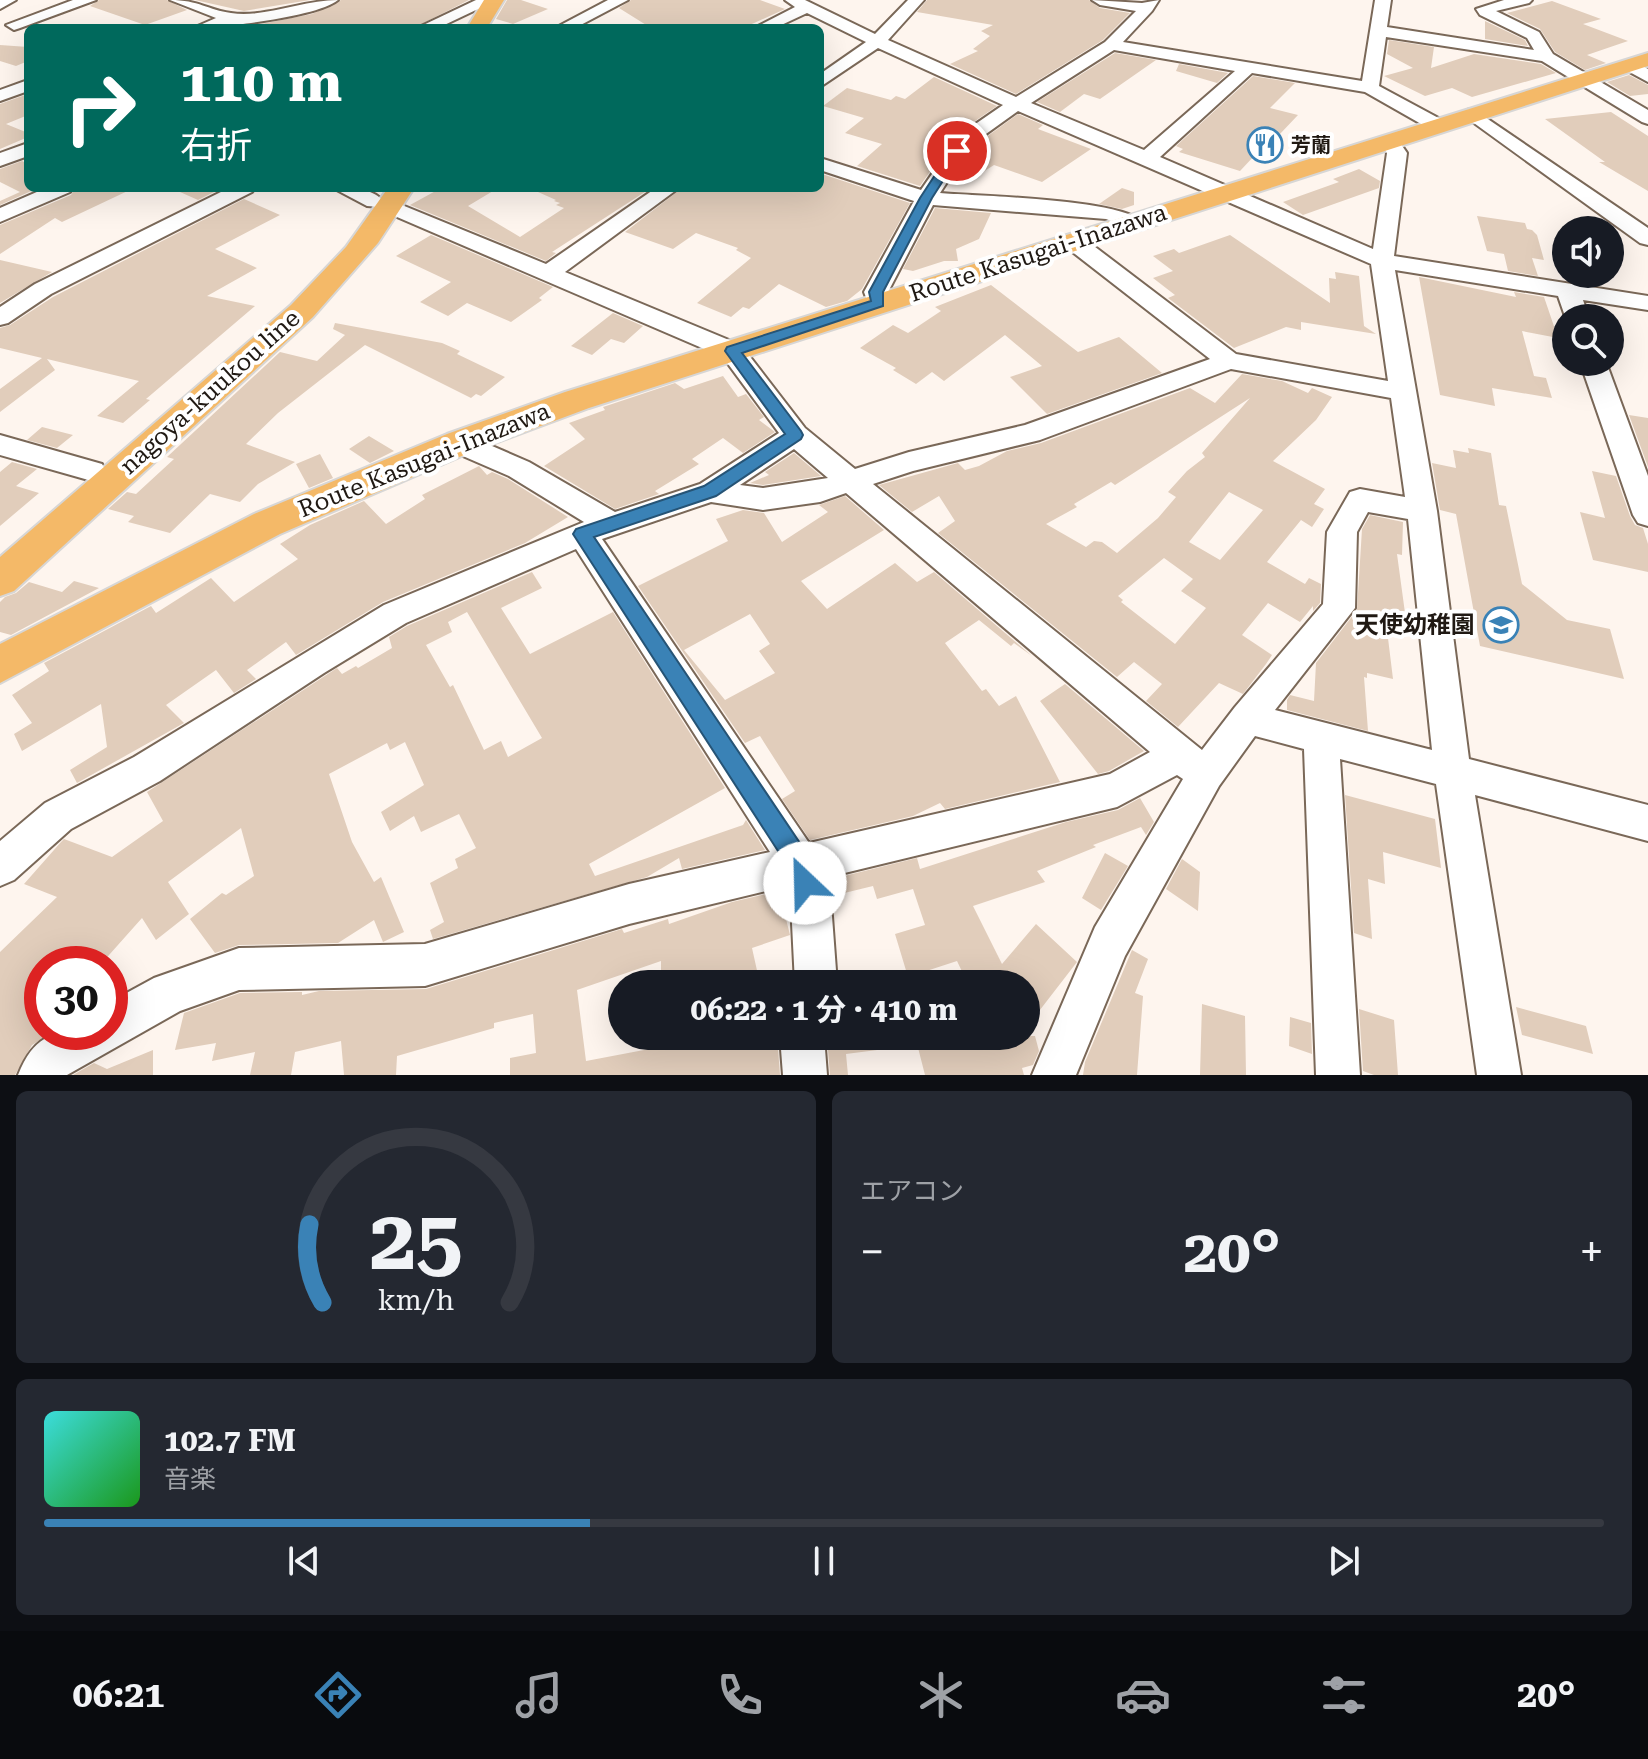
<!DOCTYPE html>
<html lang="ja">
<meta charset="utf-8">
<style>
body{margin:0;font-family:"Roboto Serif","Noto Sans JP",serif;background:#242831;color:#f1f3f6;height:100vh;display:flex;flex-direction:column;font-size:30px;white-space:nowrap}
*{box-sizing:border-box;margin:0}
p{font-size:26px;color:#9ea1a6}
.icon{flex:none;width:44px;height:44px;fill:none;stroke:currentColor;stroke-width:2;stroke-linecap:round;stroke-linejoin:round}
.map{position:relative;height:1075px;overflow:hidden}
.details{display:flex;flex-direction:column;gap:16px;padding:16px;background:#0d0f14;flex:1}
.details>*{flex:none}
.hud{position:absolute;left:24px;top:24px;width:800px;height:168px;border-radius:12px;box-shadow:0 8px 32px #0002;background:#00695c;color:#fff;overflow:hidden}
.buttons{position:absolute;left:1552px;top:216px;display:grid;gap:16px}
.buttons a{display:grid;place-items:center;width:72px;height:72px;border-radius:50%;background:#171b24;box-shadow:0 8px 32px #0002;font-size:40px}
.speed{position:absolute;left:24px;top:946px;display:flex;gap:16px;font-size:40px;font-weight:700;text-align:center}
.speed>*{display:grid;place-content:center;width:104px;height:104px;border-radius:50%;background:#171b24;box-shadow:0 8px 32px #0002;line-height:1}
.speed .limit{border:12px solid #d22;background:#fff;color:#111}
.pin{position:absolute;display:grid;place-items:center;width:68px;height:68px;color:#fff;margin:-34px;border:4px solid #fff;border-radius:50%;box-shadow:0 2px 8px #0007}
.me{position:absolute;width:88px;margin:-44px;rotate:336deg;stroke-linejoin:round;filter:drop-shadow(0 0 6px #0008)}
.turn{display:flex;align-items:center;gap:28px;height:168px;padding:0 24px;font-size:36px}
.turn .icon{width:104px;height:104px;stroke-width:2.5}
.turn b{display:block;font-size:56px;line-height:68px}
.big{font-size:60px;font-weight:700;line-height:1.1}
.details .card{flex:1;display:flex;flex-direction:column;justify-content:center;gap:12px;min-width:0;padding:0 28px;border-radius:12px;background:#242831}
.details .dial{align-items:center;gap:0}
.dial svg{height:208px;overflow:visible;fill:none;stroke:#363941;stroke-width:7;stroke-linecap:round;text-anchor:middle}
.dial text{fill:#f1f3f6;stroke:none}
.song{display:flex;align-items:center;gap:24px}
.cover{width:96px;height:96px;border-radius:12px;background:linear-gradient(135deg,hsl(180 70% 55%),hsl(120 70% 35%))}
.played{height:8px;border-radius:4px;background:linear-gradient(90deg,#3a82b6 35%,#363941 35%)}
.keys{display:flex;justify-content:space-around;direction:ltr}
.heat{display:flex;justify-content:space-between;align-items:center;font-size:44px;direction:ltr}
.details .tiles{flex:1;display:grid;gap:16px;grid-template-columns:1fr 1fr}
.card:last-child{grid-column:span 2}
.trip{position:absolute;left:608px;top:970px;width:432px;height:80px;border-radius:40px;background:#171b24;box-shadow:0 8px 32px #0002;font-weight:700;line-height:80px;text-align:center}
.dock{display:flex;height:128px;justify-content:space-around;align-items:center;background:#090b0e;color:#9ea1a6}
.dock .icon{width:56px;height:56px}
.dock .current{color:#3a82b6}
.dock b{font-size:36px;color:#f1f3f6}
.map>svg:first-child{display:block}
.building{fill:#e1cdbb;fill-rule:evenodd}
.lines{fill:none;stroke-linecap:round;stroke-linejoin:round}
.minor-casing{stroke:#7a6858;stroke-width:4}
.major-casing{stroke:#d7d6d5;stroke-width:4}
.minor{fill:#fff;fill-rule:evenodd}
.major{fill:#f4b968;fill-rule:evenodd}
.route{fill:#3a82b6;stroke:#265476;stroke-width:2}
.labels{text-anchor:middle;stroke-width:8;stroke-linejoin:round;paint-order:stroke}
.far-poi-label{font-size:20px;font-weight:bold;fill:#201913;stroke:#fff;text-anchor:start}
.street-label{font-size:24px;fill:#201913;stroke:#fff}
.poi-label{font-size:24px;font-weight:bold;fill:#201913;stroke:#fff;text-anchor:end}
</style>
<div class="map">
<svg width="1648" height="1075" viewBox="0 0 1648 1075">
<rect width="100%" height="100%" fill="#fef5ee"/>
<path class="building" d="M99,0H167L187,10L145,25L90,6Z
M195,0H310L244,11Z
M341,0H469L414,28H272L261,24L312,14Z
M507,0H521L548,9L513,24L496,19Z
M631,0H760L785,9L743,28H651L619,8Z
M927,0H1089L1100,8L1130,13L1103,40L1016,94L950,64L978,51L973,49L990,36L981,31L993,25L917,12Z
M1552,1L1601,19L1583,24L1628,41L1587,55L1606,63L1585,70L1555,52L1540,29L1507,13Z
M1485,21L1525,40L1528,46L1485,39Z
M1389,40L1434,47L1431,68L1474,54L1541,64L1556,73L1472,97L1452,88L1425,96L1384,76L1413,68L1387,54Z
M0,45L28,47V61L16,66L0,61Z
M1115,53L1156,60L1100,99L1084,94L1060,112L1037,102Z
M1179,64L1228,73L1217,83L1176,71Z
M1629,75L1648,85V94L1630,96L1607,82Z
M1253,76L1295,83L1270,108L1298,115L1259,156L1255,155L1240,171L1179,152L1183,149L1176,146Z
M934,77L997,106L956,134L920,186L857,166L882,144L845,133L864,118L823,106L847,88L891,100L896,96L905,99Z
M28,94V115L6,124L28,133V137L0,149V104Z
M1611,112L1648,136V191L1599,162H1605L1545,119Z
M1018,114L1043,125L1038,129L1091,149L1042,182L994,165L983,172L963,164L974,146Z
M22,161L28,164V189L38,188L0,205V201L20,192L0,182V169Z
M1359,169L1380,181L1379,188L1303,215L1283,202L1339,182L1333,179Z
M822,174L910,203L862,289L847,301L826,307L779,284L749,309L743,307L731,317L697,303L751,258L736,250L738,248L696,233L673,249L625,232L682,188H820Z
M76,188H134L62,222L55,218L0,254V225L71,195Z
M171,188H217L220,189L198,200Z
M441,188H498L468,206L520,237L564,208L556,205L560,203L554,201L556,200L529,188H651L552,252L556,253L546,261L410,205Z
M1122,188L1134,192V205L1122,209L1099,204Z
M244,199L280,215L215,249L257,268L207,296L255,306L146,399L150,400L123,423L97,416L139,381L47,359L55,370L0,412V389L42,358L0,348V328L10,325L53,297Z
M935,208L991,213L979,239L956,249L958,261H944L913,271L903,269Z
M1477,216L1525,223L1527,229L1532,230L1537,235L1544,260L1532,258L1538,276L1508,271L1504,254L1487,251Z
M431,235L553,287L539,298L542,300L511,322L467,303L448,316L420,302L451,282L396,256Z
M1230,235L1330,303L1329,278L1336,279L1335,272L1359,276L1364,326L1376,334L1301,322V330L1286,327L1234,348L1168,298L1175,295L1153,278L1173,271L1153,256L1174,249L1179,253Z
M0,260L52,272L0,303Z
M1419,277L1516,297L1514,292L1544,297L1558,338L1522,331L1534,376L1546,378L1552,398L1492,388L1495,406L1440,395Z
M991,285L1078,352L1119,337L1162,373L1047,414L1010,377L1042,366L1005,335L944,381L932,372L916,384L893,370L896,368L860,348L893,325L908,333L941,311L935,307Z
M613,313L643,326L624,343L611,339L592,355L571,346Z
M335,323L442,343L460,351L457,354L505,377L481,396L476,394L471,398L365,345L278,413L246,444L295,462L258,484L240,502L210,494L170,533L128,522L134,516L108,509L127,492L136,494L174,459L167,457L280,352L317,361L345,335L333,329Z
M1242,374L1282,381L1308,393L1312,388L1332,397L1316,420L1273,461L1325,489L1314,504L1324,509L1312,527L1301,520L1267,562L1305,584L1309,578L1321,584L1320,603L1313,611V606L1300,622L1268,603L1242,635L1272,655L1266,664L1243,694L1219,683L1178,727L1146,701L1162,684L1134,662L1117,677L938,533L955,521L939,496L912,512L879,485L958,463L965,470L979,466L1007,451L1041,443L1190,388L1215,403ZM1250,398L1202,453L1205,457L1187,471L1168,492L1176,497L1158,518L1117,553L1102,542L1094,541L1086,547L1046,524L1077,507L1074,504L1111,482L1115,485ZM1229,492L1263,510L1220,560L1189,542ZM1164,558L1193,579L1181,591L1206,608L1175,644L1121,602L1123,600L1118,596Z
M723,376L738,397L746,394L764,417L759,420L775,432L743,453L723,438L692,459L699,464L655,491L659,494L615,509L544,466L585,439L569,423L605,410L603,407L675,383L684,389Z
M1629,415L1648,418V467Z
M42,427L73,435L57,448L27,440Z
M369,436L394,451L370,463L349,449Z
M1468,448L1491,453L1499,505L1506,506L1522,584L1567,620L1610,629L1624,679L1480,646L1456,514L1440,510L1432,463L1456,468L1453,450L1469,453Z
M794,453L821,476L763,485L750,483L769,475L765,472Z
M320,454L333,478L309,488L296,464Z
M12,462L37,469L16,486L39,493L0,526V472Z
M479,466L487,475L492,472L508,479L568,517L525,543L383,602L296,655L286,642L247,670L256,679L234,693L216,670L166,705L184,723L77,783L70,770L107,747L101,704L22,751L14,734L32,723L12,695L49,671L44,663L151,606L156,613L211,578L234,602L298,559L280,544L310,525L364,501L386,524L425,499L422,495Z
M1592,471L1616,476L1630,516L1635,525L1643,528L1648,544V572L1593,560L1580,512L1605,518Z
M845,496L884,530L801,581L827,609L895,563L917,582L934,572L1032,656L1014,643L1011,646L979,620L945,643L982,691L986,689L999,706L1016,696L1060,782L945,809L940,803L913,816L810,840L782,799L795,791L760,736L745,743L638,586L728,541L716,519L743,510L764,513L782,542L828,512L819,505ZM750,614L770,644L759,651L775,673L725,700L684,650Z
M1370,515L1403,522L1402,555L1397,554L1408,635L1387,630L1393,679L1367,673V678L1364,677L1368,731L1287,710V700L1290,695L1314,701L1316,663L1357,610L1362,529Z
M532,572L542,588L501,608L530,654L613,612L725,788L589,864L595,876L743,825L746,820L765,850L682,869L679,858L647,877L433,939L430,930L444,922L430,883L458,868L455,859L476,848L459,814L421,832L414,816L390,831L381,812L424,785L405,742L390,750L387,743L329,774L352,842L374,882L381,877L404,932L383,942L374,920L338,943L239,945L215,953L190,919L222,893L226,895L254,876L241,828L168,882L189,914L156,940L142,918L101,964H42V1032H53L32,1045L15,1075H0V952L57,897L24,884L61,842L64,839L112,857L163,821L147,792L337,668L342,674L356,666L358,668L392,648L389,637L407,626ZM467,612L542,738L508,757L501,741L484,750L453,685L450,687L426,645L452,632L448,622Z
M74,581L99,588L11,635L0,632V602L5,597L16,593L29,582L62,592Z
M1065,684L1144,751L1109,771L1098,774L1040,701Z
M1345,795L1435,819L1441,868L1383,852L1385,884L1368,879L1372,939L1354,933Z
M1140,798L1154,822L1146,835L1141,827L1093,845L1096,847L1037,871L1045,882L973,906L1002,964L1036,924L1077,962L1026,1028V984H985L991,978L989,975L968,984L957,961L908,977L895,934L925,925L913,889L877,899L873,886L832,896L828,880L917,858L920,869L1066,822L1118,810Z
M1105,853L1128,866L1101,910L1082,898Z
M1182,859L1200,872L1198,911L1166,889Z
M779,891L790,935L752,948L760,984H661V961L577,990L586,1061L665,1046L666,1036H688V1041L714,1036H777L780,1075H510V1058L536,1053L533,1014L494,1023V1028L397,1056L396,1075H344L341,1041L295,1052L291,1075H250L255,1052L212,1061L216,1043L175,1050L184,1013L240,993L302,992V995L319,991L426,989L622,929L624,933L668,919L669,924L732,902Z
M1132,950L1148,959L1135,993L1143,996L1137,1075H1083L1085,1062Z
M1202,1004L1245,1016L1246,1075H1200Z
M1516,1007L1586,1026L1593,1054L1522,1035Z
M1359,1009L1394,1020L1398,1075H1374L1363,1071Z
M1290,1017L1311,1023L1312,1054L1289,1046Z
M885,1036V1049L846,1054L848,1075H830L827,1037Z
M915,1036H1035L1039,1051L1033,1065L1022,1068L1024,1075H925Z
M153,1050V1075H73L94,1063L107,1069Z"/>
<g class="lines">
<defs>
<path id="minor" d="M0,0H16L0,9Z
M73,0H96L20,28L14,30L6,25Z
M170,0C199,0 208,10 231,13C265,18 303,0 338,0C318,17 220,28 193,28L216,18Z
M476,0H497L438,28H417Z
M608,0H628L575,28H555Z
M785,0H805L875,34L908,0H924L888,40L1016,97L1105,42L1136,11L1100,5L1092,0L1142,3L1159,0L1152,11L1123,42L1362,81L1375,0H1391L1387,27L1534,50L1527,38L1480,15L1476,9L1504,0H1532L1529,3L1496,11L1539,32L1553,54L1648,110V124L1642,122L1542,61L1386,37L1379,86L1444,121L1446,125L1444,129H1430L1365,92L1252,73L1160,157L1373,249L1387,153L1379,141L1382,137H1396L1407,153L1394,256L1648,296V310L1583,300L1589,318L1566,319L1558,296L1395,270L1437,511L1469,759L1648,805V841L1475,795L1521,1075H1477L1436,784L1340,759L1360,1075H1316L1304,749L1255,736L1219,786L1125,956L1076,1075H1032L1095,927L1183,779L1177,775L1117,807L824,878L831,903L837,984H795L791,903L787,886L629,924L425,986L239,990L180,1011L67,1075H18C38,1025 63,1032 110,1032V1002L154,978L239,948L425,944L629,884L770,852L576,549L406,623L324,673L160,781L71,829L14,880L0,886V841L45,803L134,757L384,605L584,522L509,476L449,450L445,443L449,436L459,433L469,436L529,462L615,512L700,484L779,433L723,357L383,211L380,207L367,206L333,188C351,188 372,187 384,202L397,203L546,264L656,188H679L565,272L741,345L805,428L855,469L909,452L1025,425L1210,359L1066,247L1063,242L1074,235L1082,237L1236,354L1388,381L1371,264L1018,111L972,144L940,193C977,196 1124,199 1144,223L1141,228L1133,229L1106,219L933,205L888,292L890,303L886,308H870L864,292L914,201L820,170V158L921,190L958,136L1003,105L878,48L820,87V74L866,42L807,13L775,28H754L795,7ZM1114,50L1235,71L1144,150L1031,103ZM1231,369L1391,398L1405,497L1360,489L1350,492L1327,532L1323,604L1235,707L1202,750L873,484L913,471L1040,440ZM794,449L828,478L763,488L740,485ZM846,493L1150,752L1110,774L809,843L602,539L711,502L763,510L820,502ZM1368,512L1408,519L1432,750L1275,710L1355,608L1357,532Z
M1630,60L1648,69V82L1624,69L1622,65Z
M28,80V91L0,101V90Z
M1473,109L1648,228V245L1640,243L1467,118L1464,114L1467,110Z
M28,143V156L0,166V153Z
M46,188H73L70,192L0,222V208Z
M229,188H255L252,192L51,294L8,323L0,325V307L35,284Z
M1580,362H1606L1648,476V526L1638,523L1633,515Z
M0,435L102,464L106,471L102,478L92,481L0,455Z
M780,1036H824L827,1075H783Z"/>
<path id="major" d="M484,0H504L487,28H467Z
M1648,53V66L589,408L471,452L280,534L0,683V644L254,514L447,434L565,392Z
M388,188H414L378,243L313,317L14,591L0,596V557L291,305L346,247Z"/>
</defs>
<use href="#minor" class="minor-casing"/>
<use href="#major" class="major-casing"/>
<use href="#minor" class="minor"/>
<use href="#major" class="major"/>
</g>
<path class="route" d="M952,149L962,151L932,198L883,292V306L742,353L801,431L803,435L801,439L716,496L594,537L808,855L817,883L814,891L805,895L797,891L789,868L573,534L576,529L704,486L785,434L725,351L727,347L871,301L869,292L920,198Z"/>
<defs>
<symbol id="restaurant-ring" viewBox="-11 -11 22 22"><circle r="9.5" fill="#fff" stroke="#3a82b6" stroke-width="1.5"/><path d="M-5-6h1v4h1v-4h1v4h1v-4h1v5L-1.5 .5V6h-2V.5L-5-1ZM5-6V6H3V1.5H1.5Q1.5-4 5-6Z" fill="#3a82b6"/></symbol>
<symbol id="school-ring" viewBox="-11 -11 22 22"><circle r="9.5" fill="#fff" stroke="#3a82b6" stroke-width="1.5"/><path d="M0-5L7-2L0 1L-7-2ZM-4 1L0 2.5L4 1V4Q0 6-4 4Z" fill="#3a82b6"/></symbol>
</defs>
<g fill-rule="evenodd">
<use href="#restaurant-ring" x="1245" y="125" width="40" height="40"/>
<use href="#school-ring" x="1481" y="605" width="40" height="40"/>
</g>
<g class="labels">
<g class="far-poi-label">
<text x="1291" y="152">芳蘭</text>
</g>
<g class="street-label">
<text transform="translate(1038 253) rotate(-18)" y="8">Route Kasugai-Inazawa</text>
<text transform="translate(210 392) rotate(-42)" y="8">nagoya-kuukou line</text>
<text transform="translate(424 460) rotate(-22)" y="8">Route Kasugai-Inazawa</text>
</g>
<g class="poi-label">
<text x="1475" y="633">天使幼稚園</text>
</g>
</g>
</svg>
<div class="buttons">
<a><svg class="icon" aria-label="sound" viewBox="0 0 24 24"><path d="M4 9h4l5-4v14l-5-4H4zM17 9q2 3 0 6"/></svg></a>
<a><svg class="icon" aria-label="search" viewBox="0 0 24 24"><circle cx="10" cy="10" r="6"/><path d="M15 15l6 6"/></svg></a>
</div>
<div class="speed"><div class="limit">30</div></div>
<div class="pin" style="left:957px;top:151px;background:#d93025"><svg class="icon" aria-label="arrive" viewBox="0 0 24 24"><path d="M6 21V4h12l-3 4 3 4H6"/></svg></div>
<svg class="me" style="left:805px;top:883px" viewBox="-20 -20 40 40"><circle r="19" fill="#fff"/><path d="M0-13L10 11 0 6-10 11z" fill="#3a82b6"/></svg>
<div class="trip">06:22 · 1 分 · 410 m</div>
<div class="hud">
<div class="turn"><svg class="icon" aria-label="right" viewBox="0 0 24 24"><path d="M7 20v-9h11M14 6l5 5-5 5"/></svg><div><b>110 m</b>右折</div></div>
</div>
</div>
<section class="details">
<div class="tiles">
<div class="card dial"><svg viewBox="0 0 100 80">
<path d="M14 69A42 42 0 1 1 86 69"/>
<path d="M14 69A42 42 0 0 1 9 39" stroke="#3a82b6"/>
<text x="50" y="56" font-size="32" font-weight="700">25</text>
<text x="50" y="72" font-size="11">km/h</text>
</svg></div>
<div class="card"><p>エアコン</p>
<div class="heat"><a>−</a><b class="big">20°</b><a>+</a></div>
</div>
<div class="card">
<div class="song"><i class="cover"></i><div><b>102.7 FM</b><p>音楽</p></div></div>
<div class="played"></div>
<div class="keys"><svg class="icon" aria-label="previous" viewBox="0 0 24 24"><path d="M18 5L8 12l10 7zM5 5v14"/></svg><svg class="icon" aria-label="pause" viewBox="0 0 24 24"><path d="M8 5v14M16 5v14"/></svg><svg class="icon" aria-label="next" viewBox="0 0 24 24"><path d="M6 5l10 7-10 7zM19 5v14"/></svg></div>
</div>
</div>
</section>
<nav class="dock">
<b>06:21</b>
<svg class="icon current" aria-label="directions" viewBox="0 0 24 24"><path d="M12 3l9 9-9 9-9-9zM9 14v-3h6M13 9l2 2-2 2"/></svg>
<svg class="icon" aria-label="music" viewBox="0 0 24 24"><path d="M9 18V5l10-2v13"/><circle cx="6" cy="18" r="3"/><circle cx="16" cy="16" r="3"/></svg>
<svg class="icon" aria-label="phone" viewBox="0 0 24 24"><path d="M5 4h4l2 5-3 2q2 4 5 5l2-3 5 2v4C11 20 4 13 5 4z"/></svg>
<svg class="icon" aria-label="climate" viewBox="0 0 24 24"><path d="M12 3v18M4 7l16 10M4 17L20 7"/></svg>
<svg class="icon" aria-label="car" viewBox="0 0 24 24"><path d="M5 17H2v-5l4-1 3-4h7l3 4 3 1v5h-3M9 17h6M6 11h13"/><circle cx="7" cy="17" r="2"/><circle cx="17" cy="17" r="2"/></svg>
<svg class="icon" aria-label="filters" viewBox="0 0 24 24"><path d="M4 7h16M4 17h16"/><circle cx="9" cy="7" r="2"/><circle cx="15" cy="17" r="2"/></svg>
<b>20°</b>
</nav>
